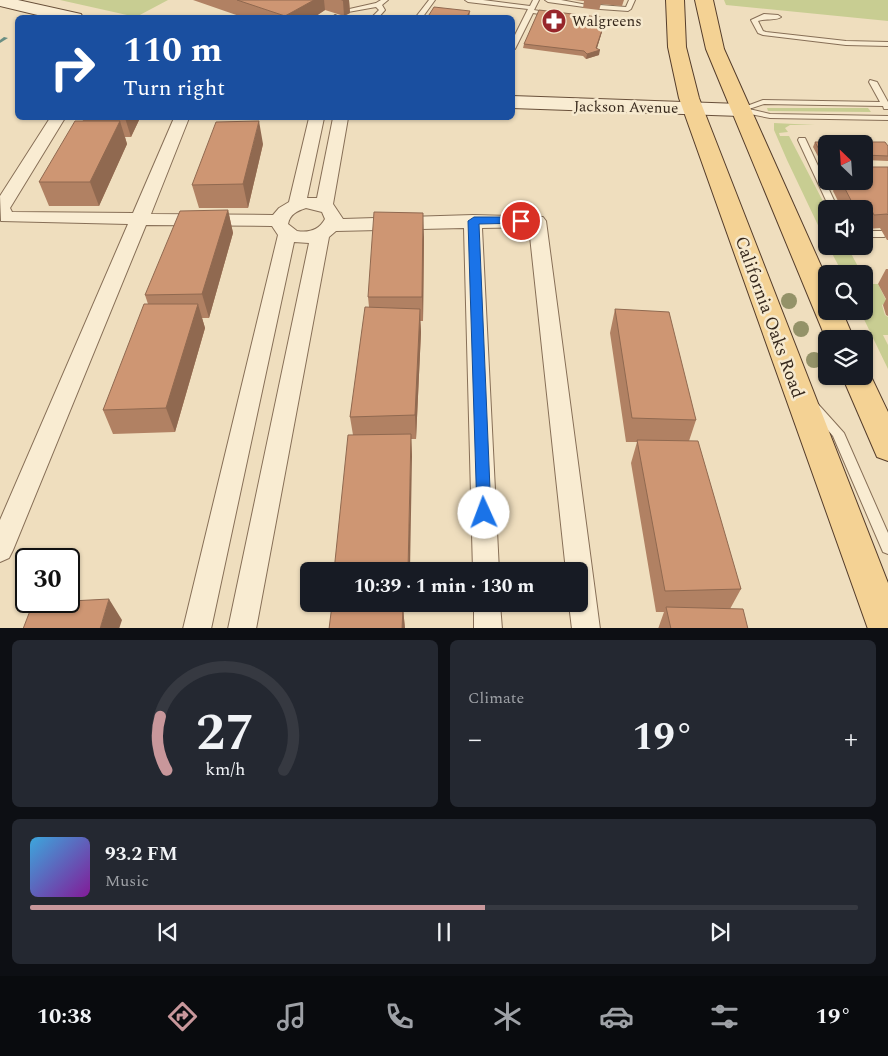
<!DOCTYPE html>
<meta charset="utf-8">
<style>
body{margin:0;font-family:Spectral,serif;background:#242831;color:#f1f3f6;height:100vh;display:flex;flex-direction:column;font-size:19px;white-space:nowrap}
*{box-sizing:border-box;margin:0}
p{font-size:16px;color:#9ea1a6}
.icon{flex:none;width:28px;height:28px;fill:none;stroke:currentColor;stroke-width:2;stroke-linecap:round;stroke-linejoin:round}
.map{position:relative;height:628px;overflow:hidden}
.details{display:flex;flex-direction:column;gap:12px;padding:12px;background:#0d0f14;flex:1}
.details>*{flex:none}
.banner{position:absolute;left:15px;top:15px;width:500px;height:105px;border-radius:8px;box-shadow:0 1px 4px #0004;background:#1a4fa0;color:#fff;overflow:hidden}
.needle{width:32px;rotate:335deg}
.tools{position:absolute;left:818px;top:135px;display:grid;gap:10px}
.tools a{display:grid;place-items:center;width:55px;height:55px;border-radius:8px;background:#171b24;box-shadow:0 1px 4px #0004;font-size:25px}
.speed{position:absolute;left:15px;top:548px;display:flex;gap:10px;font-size:25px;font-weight:700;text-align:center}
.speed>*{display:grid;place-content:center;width:65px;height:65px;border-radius:50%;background:#171b24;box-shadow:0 1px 4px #0004;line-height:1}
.speed .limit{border:2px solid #111;border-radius:8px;background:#fff;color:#111}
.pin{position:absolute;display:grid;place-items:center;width:42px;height:42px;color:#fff;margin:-21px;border:2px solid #fff;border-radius:50%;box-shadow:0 1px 5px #0007}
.me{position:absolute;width:55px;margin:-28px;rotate:358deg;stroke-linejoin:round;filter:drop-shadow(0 0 4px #0008)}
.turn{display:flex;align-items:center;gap:18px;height:105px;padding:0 25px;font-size:22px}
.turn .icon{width:65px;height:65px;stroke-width:2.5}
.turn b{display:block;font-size:35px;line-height:42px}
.big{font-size:38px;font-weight:700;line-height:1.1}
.details .card{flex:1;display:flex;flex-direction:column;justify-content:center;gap:8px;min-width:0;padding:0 18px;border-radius:8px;background:#242831}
.details .dial{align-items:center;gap:0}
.dial svg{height:130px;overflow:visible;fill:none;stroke:#363941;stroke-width:7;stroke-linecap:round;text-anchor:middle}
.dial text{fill:#f1f3f6;stroke:none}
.song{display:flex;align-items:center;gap:15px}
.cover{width:60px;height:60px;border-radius:8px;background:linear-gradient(135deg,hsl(200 70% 55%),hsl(290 70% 35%))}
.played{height:5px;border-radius:2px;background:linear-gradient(90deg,#c8979b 55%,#363941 55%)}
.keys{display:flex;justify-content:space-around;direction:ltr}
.heat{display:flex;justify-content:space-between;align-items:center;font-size:28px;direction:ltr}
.details .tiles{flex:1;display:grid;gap:12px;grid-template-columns:1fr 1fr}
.card:last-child{grid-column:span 2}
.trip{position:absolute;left:300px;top:562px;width:288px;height:50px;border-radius:8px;background:#171b24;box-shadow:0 1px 4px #0004;font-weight:700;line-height:50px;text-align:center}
.menu{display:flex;height:80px;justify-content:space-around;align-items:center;background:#090b0e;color:#9ea1a6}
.menu .icon{width:35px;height:35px}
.menu .selected{color:#c8979b}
.menu b{font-size:22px;color:#f1f3f6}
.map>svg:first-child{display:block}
.green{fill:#c8cd92}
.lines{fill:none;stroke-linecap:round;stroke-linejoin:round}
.stream{fill:#698e83;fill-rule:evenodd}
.service-casing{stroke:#876f57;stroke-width:2}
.minor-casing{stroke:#876f57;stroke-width:2}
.secondary-casing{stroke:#69503a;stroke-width:2}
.primary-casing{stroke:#553d2b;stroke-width:2}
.service{fill:#f9ecd2;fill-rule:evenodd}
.minor{fill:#f9ecd2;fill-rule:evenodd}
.secondary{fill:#f9ecd2;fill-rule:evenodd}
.primary{fill:#f4d294;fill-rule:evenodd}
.tree{fill:#949268}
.wall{fill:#b18163}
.shaded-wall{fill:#906950}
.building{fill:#ce9673;stroke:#906950}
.route{fill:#1a73e8;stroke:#114b97}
.labels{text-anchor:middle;stroke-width:5;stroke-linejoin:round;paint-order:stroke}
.far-poi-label{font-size:15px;fill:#36281c;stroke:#f6e9ce;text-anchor:start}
.far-street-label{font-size:15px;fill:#36281c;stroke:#f6e9ce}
.street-label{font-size:18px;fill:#36281c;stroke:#f6e9ce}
</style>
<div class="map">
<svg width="888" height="629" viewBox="0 0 888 629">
<rect width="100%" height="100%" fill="#efdebe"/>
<path class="green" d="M60,0H168L136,17Z
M724,0H888V21L726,5Z
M767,108H868L871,112L768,111Z
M774,123L815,125H790L785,128L788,132L779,133L780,136H789L827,209L826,242L787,160L774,130Z
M828,246H847L862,274H843Z
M864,276L869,284H878L887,302L882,305L885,315L888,317V335H883L888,345V369L860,311H864Z"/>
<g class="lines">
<path class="stream" d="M4,37L8,38L0,43V40Z"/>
<defs>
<path id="service" d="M381,0H388L382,5L385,10L378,18H371L379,10L376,7L348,12L345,10L376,3Z
M429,0H435L422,18H415Z
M465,0H483L530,6L533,0H539L534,10L555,14L552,16L533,13L515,49L512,51V41L528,9L468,2Z
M545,0H561L587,5L584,7L548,2Z
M629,0H635L631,9L628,11L600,9L597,7L600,5L626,7Z
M764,14L778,15L781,17C776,21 766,18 758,21L763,31L766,32L846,41L888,42V46L846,45L763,35L758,33L751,20Z
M335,15L337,16L338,18H332Z
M593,17L624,21L627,23L624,25L591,20L590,19Z
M870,80L877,82L888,102V109H884L883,106L764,104L749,109L770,114L888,116V120L770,118L740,112L736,110L763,100L880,102L869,82Z
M799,138H805L806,140L838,209H830L798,140Z
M864,231H884L887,232L888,235L884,237H864Z
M814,403L818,404L844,433L888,533V554L883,552L833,436L808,407L810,404Z"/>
<path id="minor" d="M50,118H65L10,208L12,212L133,213L174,118H189L151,214L273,215L279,208L289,202L309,118H324L307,198H317L333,118H348L333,204L343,219L473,215L543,217L546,221L600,629H572L569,604H579V571H566L529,227L482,228L499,571H473L464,228L336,231L329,237L256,629H228L309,243L294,242L211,629H183L278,235L272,226L146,225L13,550L9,558L0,562V520L128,224L1,221L0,196ZM306,208L322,212L325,219C319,230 309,233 297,231L288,224C290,214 297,211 306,208Z
M474,604H500L502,629H474Z"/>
<path id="secondary" d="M0,0H18L81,14L83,18H50L0,6Z
M512,96L740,104L747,106L750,110L747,114L740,116L512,108Z"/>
<path id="primary" d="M666,0H684L686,47L699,98L888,583V629H868L679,98L668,47Z
M695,0H713L724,49L826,277V311H842L854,339H826L706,49Z
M864,367L867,368L888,412V461L877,457L842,376H864Z"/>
</defs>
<use href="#service" class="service-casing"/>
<use href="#minor" class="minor-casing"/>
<use href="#secondary" class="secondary-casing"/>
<use href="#primary" class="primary-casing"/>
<use href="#service" class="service"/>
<use href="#minor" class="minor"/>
<use href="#secondary" class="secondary"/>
<use href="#primary" class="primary"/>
</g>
<g class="tree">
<circle cx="789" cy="301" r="8"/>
<circle cx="801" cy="329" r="8"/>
<circle cx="814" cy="360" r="8"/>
</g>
<path class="wall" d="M193,0H349L350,13L344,16L325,10L313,18H245Z
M574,0H624L622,6L601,4L599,10L583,8L584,1Z
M605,22L597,48L599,55L586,59L583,56L523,48L524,44Z
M82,118H140L131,137H125L127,144L99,206H49L39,182L83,121Z
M815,142H885L888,146V161L864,160V144H826V160H820L813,147Z
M263,144L248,208H199L192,185Z
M888,167V240H887L880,228L867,229L864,223V209H842L833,191L837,181H864Z
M228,210L233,233L209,318H202L205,328L175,432L113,434L103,410L148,304L145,295Z
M424,237L423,321H420L421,332L416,439H411L412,457L353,435L350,417L369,307L368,297Z
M886,269H888V316L886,315L883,305L886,299L878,284Z
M615,309L696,420L689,441L741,589L730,609L748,629H658L664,612H656L631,463L637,442H626L610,333Z
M335,604H409V608H403L405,629H329Z"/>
<path class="shaded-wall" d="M314,0H324L325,10L313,18H285V16Z
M341,0H349L350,13L344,16L343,1Z
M470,11L469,18H466Z
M606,18L605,22L596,51L600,50L599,55L586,59L587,54Z
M125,118H140L131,137Z
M120,121L127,144L99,206L90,182Z
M259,121L263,144L248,208L243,184Z
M228,210L233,233L209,318L202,294Z
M423,213L424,237L423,321L422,297Z
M198,304L205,328L175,432L166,408Z
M420,309L421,332L416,439L415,415Z
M411,434L412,457L410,571H408Z
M109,599L122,620L119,629H100Z
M403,608L405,629H402Z"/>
<path class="building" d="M237,0H314L285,16Z
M434,7L470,11L466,18H427Z
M539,10L606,18L596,48L600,50L587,54L584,51L524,44Z
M75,121H120L90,182H39Z
M259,121L243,184L192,185L216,122Z
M815,142H885L888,146V156L864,155V144H826V155H822Z
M864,167H888V215L887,214L874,215L871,209L855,208L841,181H864Z
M228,210L202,294L145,295L180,211Z
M374,212L423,213L422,297H368Z
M144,304H198L166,408L103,410Z
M365,307L420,309L415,415L350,417Z
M615,309L669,312L696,420L632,418Z
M411,434L408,571H334L348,435Z
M637,440L698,441L741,589L665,591Z
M109,599L100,629H23L33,603Z
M332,605L403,608L402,629H329Z
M666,607L743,609L748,629H671Z"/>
<path class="route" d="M521,217L526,221L525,223L479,224L491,513L489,517L484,519L479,517L477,513L468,221L474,217Z"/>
<defs>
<symbol id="pharmacy-disc" viewBox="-11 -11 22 22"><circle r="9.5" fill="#97262b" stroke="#f6e9ce"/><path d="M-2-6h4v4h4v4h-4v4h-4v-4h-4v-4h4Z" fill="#fff"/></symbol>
</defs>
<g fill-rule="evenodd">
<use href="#pharmacy-disc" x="540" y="7" width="28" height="28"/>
</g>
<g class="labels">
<g class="far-poi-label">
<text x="572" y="26">Walgreens</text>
</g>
<g class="far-street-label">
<text transform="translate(626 107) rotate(1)" y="5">Jackson Avenue</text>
</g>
<g class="street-label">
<text transform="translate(770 317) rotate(70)" y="6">California Oaks Road</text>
</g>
</g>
</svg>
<div class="tools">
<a><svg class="needle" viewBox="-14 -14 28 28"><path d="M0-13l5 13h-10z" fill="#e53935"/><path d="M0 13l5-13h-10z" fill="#9ea1a6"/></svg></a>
<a><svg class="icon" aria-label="sound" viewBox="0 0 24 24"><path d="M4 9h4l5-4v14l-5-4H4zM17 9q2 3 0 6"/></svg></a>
<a><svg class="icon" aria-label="search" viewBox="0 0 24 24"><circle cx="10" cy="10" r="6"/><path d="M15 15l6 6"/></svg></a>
<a><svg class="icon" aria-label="layers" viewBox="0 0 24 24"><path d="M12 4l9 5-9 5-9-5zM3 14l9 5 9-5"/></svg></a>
</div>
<div class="speed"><div class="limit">30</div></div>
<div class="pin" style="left:521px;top:221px;background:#d93025"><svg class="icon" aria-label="arrive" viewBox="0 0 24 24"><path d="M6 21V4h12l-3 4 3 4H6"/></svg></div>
<svg class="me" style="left:484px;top:513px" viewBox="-20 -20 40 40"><circle r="19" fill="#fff"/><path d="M0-13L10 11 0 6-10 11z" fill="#1a73e8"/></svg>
<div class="trip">10:39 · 1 min · 130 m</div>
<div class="banner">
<div class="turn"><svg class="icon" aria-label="right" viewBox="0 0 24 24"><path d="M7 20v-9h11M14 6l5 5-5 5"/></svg><div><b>110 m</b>Turn right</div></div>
</div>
</div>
<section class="details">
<div class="tiles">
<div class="card dial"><svg viewBox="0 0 100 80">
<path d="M14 69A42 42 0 1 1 86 69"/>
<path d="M14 69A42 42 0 0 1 10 36" stroke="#c8979b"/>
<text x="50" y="56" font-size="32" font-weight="700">27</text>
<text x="50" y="72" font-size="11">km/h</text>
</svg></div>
<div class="card"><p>Climate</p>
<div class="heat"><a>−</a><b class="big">19°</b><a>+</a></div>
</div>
<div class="card">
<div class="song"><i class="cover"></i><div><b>93.2 FM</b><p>Music</p></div></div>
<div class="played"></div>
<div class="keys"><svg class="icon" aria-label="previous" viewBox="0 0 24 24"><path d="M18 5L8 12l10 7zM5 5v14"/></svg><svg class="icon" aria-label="pause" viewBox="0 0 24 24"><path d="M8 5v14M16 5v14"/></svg><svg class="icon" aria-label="next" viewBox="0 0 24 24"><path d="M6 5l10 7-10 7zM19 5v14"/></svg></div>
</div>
</div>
</section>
<nav class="menu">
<b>10:38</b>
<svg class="icon selected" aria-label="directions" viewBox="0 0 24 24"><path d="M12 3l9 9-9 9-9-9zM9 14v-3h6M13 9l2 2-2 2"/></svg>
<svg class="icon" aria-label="music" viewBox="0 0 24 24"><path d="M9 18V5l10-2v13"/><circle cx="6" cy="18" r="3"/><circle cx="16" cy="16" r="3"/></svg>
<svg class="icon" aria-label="phone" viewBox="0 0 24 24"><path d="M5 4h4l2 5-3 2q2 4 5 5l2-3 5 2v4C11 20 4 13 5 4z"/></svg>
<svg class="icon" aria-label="climate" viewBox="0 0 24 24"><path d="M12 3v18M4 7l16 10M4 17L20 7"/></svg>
<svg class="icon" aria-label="car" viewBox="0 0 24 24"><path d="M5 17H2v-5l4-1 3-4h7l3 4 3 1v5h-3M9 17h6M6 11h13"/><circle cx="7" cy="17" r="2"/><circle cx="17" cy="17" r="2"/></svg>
<svg class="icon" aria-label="filters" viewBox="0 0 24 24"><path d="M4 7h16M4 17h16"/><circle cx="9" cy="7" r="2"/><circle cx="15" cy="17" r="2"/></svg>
<b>19°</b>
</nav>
